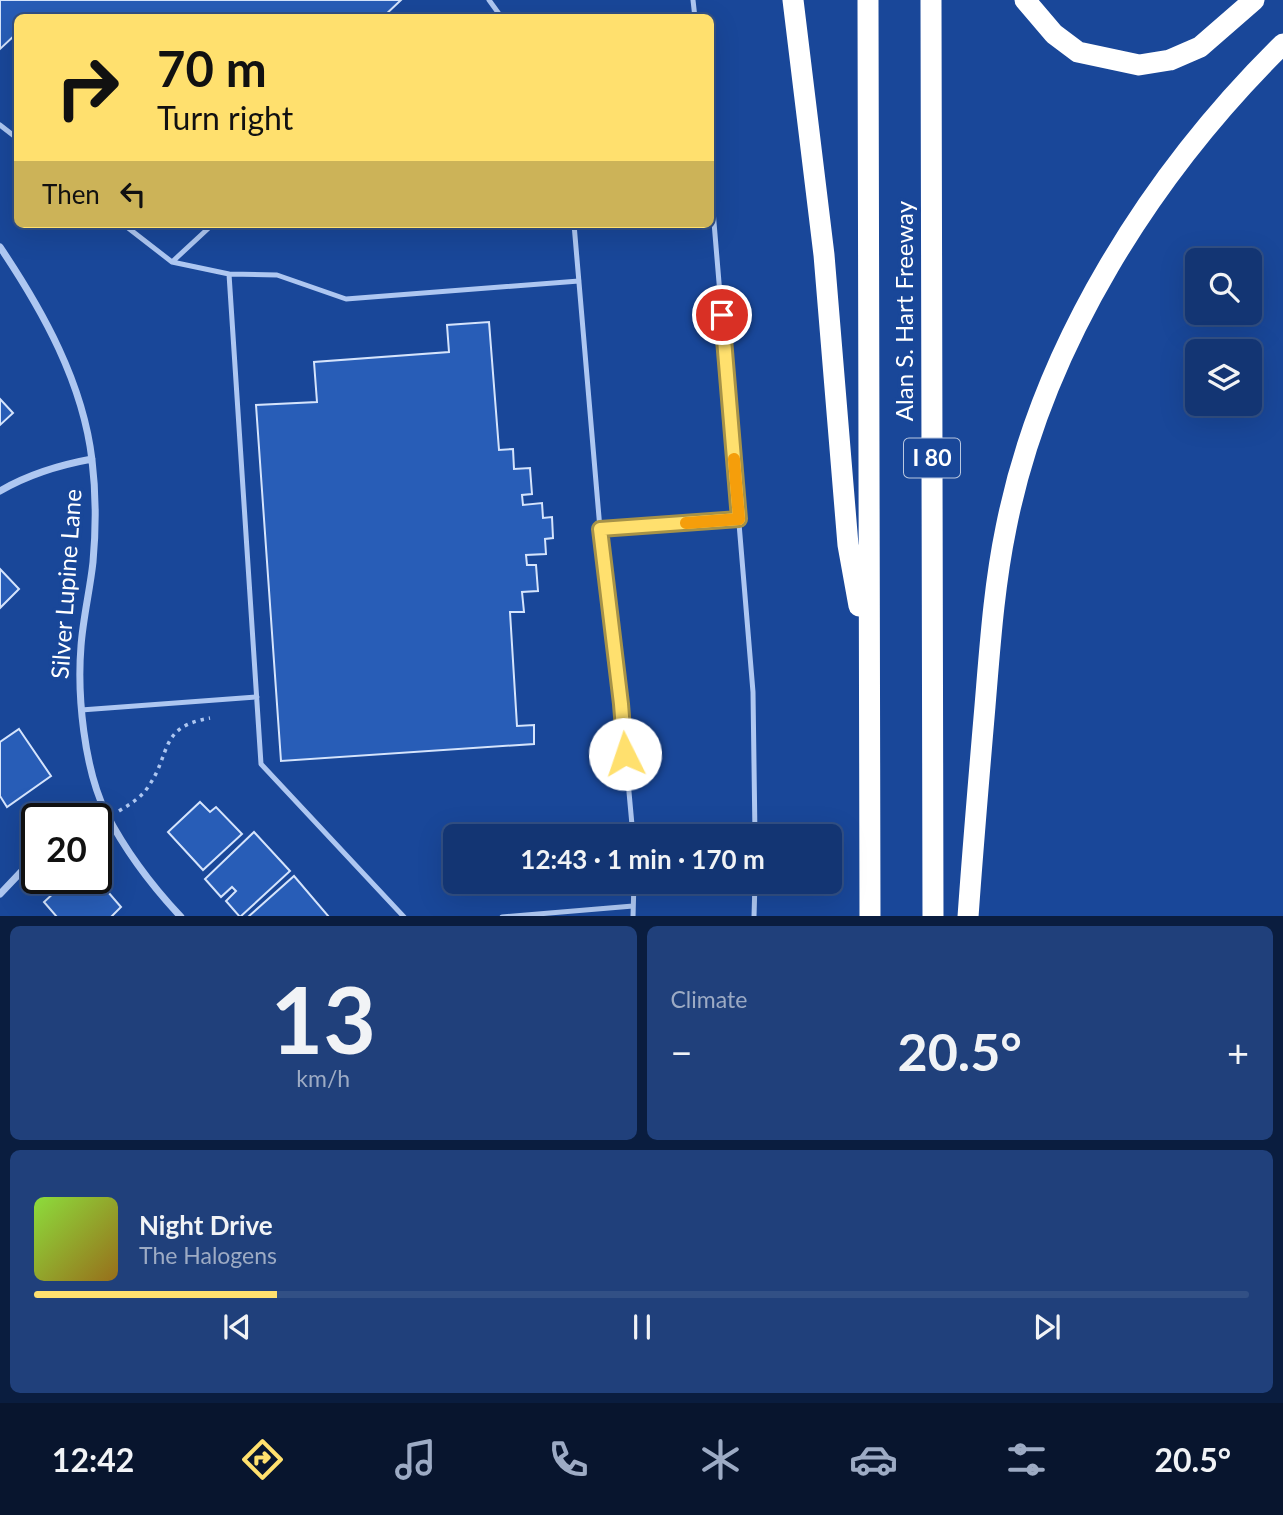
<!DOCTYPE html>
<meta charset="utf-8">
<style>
body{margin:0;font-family:Lato,sans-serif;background:#20407b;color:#f1f3f6;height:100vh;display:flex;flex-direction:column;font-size:26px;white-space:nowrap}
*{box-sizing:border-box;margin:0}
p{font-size:23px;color:#9dabc4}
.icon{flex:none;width:38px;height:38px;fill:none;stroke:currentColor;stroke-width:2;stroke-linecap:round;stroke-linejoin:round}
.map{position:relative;height:916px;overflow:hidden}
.panel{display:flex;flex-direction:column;gap:10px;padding:10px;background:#0a1d3f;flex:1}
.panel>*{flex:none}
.hud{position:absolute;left:14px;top:14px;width:700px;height:214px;border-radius:10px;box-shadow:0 7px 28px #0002,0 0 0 2px #325085;background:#ffe06e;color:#111;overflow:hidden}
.tools{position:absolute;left:1185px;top:248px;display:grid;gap:14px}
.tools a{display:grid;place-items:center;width:77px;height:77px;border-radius:10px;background:#133573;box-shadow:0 7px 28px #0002,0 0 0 2px #325085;font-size:35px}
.speed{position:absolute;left:21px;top:803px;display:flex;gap:14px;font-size:35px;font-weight:700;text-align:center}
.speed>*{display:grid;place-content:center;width:91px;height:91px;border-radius:50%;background:#133573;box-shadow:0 7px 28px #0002,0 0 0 2px #325085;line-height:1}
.speed .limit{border:4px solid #111;border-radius:10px;background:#fff;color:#111}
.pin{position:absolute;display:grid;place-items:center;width:60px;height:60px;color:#fff;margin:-30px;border:4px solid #fff;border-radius:50%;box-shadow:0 2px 7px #0007}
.me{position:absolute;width:77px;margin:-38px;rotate:356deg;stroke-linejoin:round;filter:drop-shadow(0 0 5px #0008)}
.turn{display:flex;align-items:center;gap:24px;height:147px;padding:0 28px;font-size:32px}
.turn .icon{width:91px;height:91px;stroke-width:2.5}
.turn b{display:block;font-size:49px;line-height:60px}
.then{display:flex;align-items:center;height:66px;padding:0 28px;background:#0003;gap:14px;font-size:26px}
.big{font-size:52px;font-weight:700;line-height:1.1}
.panel .card{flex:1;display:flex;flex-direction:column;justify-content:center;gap:10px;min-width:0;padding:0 24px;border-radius:10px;background:#20407b}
.panel .dial{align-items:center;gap:0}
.dial b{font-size:91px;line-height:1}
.song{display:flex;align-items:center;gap:21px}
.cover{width:84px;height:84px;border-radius:10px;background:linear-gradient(135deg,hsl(90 70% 55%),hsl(40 70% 35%))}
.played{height:7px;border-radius:4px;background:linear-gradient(90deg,#ffe06e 20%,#325085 20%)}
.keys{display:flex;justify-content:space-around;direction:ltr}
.heat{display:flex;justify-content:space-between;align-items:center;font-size:38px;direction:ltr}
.panel .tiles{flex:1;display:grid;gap:10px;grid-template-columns:1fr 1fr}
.card:last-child{grid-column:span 2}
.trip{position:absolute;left:443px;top:824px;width:399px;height:70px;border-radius:10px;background:#133573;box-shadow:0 7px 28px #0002,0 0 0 2px #325085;font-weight:700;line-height:70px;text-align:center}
.dock{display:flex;height:112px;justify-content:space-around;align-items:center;background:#08152e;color:#9dabc4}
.dock .icon{width:49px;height:49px}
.dock .on{color:#ffe06e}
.dock b{font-size:32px;color:#f1f3f6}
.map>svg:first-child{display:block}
.building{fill:#285db7;stroke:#d5e4fc;stroke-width:2}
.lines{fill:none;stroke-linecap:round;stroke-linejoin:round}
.path{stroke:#aec7f1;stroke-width:3.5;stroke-dasharray:3.5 5;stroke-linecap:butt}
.lane{stroke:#aec7f1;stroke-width:5}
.street{stroke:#aec7f1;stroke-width:7}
.highway{stroke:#fff;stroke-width:21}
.route-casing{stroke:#a69248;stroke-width:18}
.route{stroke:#ffe06e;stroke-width:12}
.slow{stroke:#f59e0b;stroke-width:12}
.labels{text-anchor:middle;stroke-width:7;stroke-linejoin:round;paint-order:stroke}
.shield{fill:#194799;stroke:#bac8e0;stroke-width:2}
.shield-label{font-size:23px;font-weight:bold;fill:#fff}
.street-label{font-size:24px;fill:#fff;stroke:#194799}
</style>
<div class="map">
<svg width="1283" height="917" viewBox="0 0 1283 917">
<rect width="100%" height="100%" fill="#194799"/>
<path class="building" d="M0,0H401L382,18H18V36L16,34L0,49Z
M489,322L499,450L513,449L514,469L530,468L532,494L522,495L523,505L542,503L543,518L552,517L553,538L545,539L546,554L526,555L527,565H536L538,591L522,592L524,612H510L517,726L534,725V744L281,761L256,405L317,402L314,362L449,352L447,325Z
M0,399L13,413L0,425Z
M0,569L19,589L0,608Z
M19,729L51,776L7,807L0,796V742Z
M200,802L210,812L216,807L242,834L203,870L168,832Z
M254,832L290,871L240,917L226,901L236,891L232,887L221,897L205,879Z
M294,876L329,917H248Z
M70,878H96L121,907L111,917H57L44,902Z"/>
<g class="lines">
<path class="path" d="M119,811C130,804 141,798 148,787C172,753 158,727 210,718"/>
<path class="lane" d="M489,0L502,18
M693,0L695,18
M0,125L18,139
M710,174L753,692L755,836
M123,224L172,262L213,224
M574,224L600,529L739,519
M172,262L229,274L261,764L404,917
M229,274L277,275L346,299L579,281
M600,529L621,704L633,836
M81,710L257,697
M502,917L633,906
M633,917L634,882
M754,917L755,882"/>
<path class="street" d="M0,247C43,311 83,383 92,460C96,493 96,529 93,562C90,590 83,618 81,646C77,695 84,768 106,813C125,850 152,886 181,917
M0,491C29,474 59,465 92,459
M89,819L105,811
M0,894L37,855"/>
<path class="highway" d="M793,0L824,255L848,545L859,606
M868,0L870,917
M931,0L933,917
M1025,0L1054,34L1078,52L1139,65L1170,60L1200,47L1254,0
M968,917C973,846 979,776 985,706C990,646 994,586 1006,528C1042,346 1152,173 1283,44"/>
</g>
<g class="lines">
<defs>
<path id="route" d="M625,754L621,704L600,529L739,519L722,315"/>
</defs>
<use href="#route" class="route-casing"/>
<use href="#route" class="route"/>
<path class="slow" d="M686,523L739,519L734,459"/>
</g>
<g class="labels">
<rect class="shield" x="904" y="438.5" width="56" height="39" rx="5"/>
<g class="shield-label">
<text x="932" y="466">I 80</text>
</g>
<g class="street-label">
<text transform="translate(905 311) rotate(-90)" y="8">Alan S. Hart Freeway</text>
<text transform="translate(67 584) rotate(-86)" y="8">Silver Lupine Lane</text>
</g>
</g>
</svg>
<div class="tools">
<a><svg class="icon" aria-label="search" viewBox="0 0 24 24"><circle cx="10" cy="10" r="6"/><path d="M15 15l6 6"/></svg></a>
<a><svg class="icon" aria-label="layers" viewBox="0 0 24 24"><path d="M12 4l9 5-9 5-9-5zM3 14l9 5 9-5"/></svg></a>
</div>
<div class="speed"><div class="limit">20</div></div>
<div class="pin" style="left:722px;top:315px;background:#d93025"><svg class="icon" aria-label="arrive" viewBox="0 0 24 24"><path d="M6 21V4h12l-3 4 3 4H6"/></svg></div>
<svg class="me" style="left:625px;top:754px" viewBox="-20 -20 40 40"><circle r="19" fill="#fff"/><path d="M0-13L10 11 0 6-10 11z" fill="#ffe06e"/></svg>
<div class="trip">12:43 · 1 min · 170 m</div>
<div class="hud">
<div class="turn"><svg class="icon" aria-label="right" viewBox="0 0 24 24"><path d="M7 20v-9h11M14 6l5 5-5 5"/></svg><div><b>70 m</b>Turn right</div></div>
<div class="then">Then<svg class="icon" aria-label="left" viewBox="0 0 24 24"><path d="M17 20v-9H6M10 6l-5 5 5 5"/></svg></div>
</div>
</div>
<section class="panel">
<div class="tiles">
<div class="card dial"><b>13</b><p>km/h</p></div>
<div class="card"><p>Climate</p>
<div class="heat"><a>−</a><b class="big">20.5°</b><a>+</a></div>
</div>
<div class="card">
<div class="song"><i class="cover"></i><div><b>Night Drive</b><p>The Halogens</p></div></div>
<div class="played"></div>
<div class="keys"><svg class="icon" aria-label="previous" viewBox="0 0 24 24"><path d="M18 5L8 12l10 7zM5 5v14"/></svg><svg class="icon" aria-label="pause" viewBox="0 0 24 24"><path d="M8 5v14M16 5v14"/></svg><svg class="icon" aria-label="next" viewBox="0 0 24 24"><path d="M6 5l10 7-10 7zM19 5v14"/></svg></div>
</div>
</div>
</section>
<nav class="dock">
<b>12:42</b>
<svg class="icon on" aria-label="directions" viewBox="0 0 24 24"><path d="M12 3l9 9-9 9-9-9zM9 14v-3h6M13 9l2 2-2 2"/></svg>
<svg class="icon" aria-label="music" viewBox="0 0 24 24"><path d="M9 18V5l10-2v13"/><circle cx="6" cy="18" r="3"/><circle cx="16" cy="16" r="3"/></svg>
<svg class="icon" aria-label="phone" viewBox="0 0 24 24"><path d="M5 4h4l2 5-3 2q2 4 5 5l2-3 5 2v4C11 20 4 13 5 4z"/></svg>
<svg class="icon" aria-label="climate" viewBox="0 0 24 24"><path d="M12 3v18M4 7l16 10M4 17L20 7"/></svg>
<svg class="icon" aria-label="car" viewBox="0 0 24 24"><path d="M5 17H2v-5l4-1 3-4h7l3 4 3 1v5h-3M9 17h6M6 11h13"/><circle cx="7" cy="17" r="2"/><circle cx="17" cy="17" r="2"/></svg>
<svg class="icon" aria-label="filters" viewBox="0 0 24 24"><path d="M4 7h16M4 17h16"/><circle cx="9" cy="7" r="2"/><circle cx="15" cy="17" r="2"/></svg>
<b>20.5°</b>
</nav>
